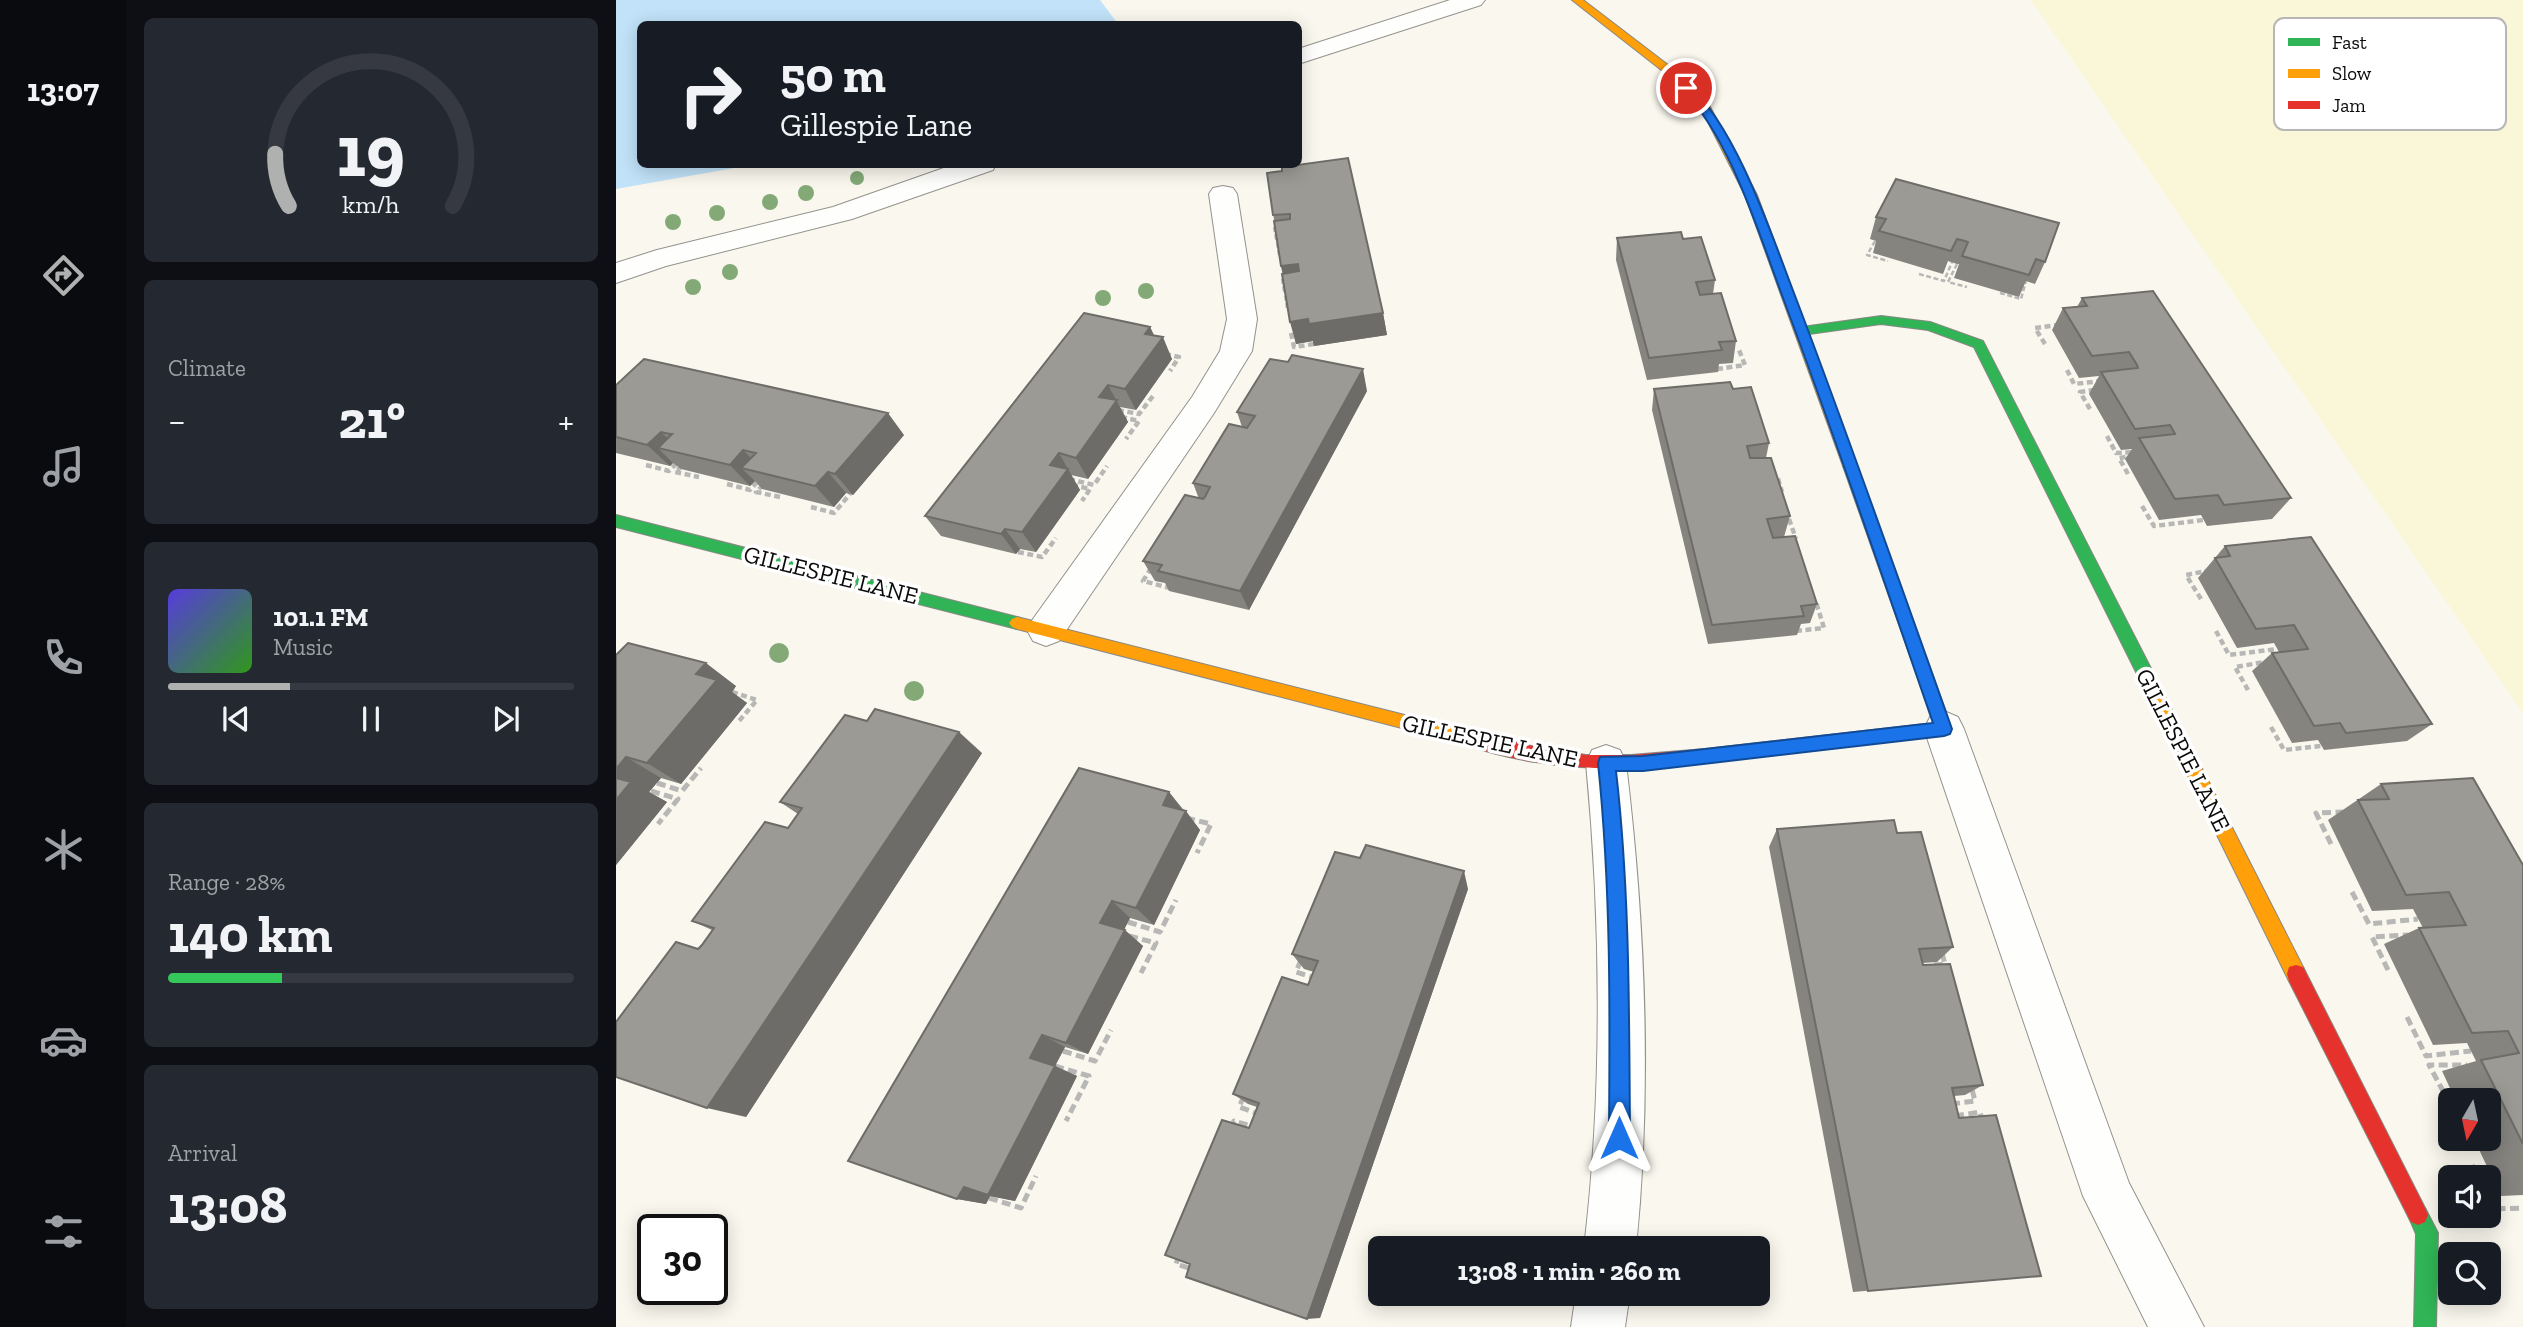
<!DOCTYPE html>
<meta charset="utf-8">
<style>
body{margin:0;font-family:"Zilla Slab",serif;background:#242831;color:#f1f3f6;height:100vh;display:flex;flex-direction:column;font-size:26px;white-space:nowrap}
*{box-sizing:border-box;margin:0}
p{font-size:23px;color:#9ea1a6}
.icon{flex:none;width:38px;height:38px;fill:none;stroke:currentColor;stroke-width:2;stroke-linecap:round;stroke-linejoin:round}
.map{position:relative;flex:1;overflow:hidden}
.details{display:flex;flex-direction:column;gap:18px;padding:18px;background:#0d0f14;width:490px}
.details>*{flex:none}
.top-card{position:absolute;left:21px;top:21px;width:665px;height:147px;border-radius:10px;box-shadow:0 4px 18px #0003;background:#171b24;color:#f1f3f6;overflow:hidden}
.needle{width:46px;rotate:189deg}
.controls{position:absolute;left:1822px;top:1088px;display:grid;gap:14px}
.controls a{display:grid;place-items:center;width:63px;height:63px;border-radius:10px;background:#171b24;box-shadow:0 4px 18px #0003;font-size:35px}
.speed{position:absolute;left:21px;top:1214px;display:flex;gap:14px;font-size:35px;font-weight:700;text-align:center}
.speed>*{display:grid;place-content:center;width:91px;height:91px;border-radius:50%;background:#171b24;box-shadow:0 4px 18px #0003;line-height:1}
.speed .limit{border:4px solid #111;border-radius:10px;background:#fff;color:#111}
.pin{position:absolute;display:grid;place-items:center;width:60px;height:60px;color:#fff;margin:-30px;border:4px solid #fff;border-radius:50%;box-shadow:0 2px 7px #0007}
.me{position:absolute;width:77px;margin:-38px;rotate:0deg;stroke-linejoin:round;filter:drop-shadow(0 0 5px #0008)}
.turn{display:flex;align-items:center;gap:24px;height:147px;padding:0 28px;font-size:32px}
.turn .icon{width:91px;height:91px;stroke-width:2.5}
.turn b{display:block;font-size:49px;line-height:60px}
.big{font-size:52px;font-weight:700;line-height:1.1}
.details .widget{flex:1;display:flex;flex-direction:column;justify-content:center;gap:10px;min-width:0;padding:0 24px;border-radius:10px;background:#242831}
.details .dial{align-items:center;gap:0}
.dial svg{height:182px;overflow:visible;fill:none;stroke:#363941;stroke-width:7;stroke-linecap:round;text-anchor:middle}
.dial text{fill:#f1f3f6;stroke:none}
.song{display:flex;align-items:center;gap:21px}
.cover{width:84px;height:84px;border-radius:10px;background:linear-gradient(135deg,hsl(250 70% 55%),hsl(110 70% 35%))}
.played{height:7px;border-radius:4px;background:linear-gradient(90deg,#afb0b0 30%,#363941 30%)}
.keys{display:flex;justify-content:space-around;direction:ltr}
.heat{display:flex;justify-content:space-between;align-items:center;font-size:38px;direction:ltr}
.charge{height:10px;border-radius:5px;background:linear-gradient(90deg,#34c759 28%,#363941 0)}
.trip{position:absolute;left:752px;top:1236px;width:402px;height:70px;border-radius:10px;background:#171b24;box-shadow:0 4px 18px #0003;font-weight:700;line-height:70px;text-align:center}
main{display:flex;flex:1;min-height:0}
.tabs{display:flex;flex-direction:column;width:126px;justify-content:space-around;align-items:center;background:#090b0e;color:#9ea1a6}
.tabs .icon{width:49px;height:49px}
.tabs .active{color:#afb0b0}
.tabs b{font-size:32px;color:#f1f3f6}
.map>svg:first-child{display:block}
.farmland{fill:#f9f7d8}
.water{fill:#c1e2f8}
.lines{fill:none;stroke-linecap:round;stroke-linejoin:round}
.street-casing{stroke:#93928d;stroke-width:2}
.fast-casing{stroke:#898884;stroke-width:2}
.slow-casing{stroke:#898884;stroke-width:2}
.jam-casing{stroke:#898884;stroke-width:2}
.path-far2{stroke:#b7b7b5;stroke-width:2.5;stroke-dasharray:5 2.5;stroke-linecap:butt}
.path-far1{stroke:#b7b7b5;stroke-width:4.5;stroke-dasharray:6 3.5;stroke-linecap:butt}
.path{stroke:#b7b7b5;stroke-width:5;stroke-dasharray:9 4.5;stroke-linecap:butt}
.street{fill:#fefefc;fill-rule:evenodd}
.fast{fill:#30b455;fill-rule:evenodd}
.slow{fill:#ff9f0a;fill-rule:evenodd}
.jam{fill:#e5322d;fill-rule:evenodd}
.tree{fill:#83a977}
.wall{fill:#86847f}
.shaded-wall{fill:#6d6c68}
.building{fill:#9c9a94;stroke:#6d6c68;stroke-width:2}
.route{fill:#1a73e8;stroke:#114b97;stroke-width:2}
.labels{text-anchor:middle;stroke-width:7;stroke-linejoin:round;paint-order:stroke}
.street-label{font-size:24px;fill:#0b0b0b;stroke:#fff}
.key{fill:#fff;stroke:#b6b6b6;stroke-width:2}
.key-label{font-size:19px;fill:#0b0b0b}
</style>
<main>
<nav class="tabs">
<b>13:07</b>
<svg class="icon active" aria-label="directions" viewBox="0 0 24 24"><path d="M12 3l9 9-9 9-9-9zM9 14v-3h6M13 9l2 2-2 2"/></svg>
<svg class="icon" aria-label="music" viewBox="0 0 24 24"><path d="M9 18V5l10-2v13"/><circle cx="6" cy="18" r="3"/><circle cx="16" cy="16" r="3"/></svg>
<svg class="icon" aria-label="phone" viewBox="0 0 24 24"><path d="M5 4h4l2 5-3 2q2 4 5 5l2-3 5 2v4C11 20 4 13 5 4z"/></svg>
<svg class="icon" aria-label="climate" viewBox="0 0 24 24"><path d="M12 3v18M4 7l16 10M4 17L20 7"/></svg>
<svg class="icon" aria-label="car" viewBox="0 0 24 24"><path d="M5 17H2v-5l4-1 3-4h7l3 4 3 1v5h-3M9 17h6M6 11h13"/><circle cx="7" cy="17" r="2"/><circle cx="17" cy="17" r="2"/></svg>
<svg class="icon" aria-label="filters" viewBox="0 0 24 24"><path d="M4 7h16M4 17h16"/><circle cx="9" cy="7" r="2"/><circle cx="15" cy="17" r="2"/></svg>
</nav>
<section class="details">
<div class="widget dial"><svg viewBox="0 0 100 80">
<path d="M14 69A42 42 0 1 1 86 69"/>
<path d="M14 69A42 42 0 0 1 8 46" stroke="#afb0b0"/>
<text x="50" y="56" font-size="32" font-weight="700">19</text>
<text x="50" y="72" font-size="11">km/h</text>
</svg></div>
<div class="widget"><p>Climate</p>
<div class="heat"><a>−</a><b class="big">21°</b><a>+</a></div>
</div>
<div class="widget">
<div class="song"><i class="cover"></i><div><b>101.1 FM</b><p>Music</p></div></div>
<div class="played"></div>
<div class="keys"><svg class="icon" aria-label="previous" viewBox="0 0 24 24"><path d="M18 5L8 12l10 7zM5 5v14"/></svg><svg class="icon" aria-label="pause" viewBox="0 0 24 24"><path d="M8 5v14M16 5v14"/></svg><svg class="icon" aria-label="next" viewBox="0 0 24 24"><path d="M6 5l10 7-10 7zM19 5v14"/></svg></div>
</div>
<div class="widget"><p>Range · 28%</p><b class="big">140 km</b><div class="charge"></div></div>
<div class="widget"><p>Arrival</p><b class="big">13:08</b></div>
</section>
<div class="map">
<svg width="1907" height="1327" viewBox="0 0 1907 1327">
<rect width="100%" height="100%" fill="#faf8ee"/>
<path class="farmland" d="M1415,0H1907V713Z"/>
<path class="water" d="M0,0H484L502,24H24V164L135,165L0,189Z"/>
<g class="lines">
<defs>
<path id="street" d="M834,0H869L865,5L682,64V49Z
M339,164H380L377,170L236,219L50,266L0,283V263L41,250L217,207Z
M607,186L617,188L621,194L641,319L636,351L598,413L443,641L430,646L417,641L411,630L417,619L576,397L604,351L611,319L593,194L597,188Z
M1328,711L1342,717L1348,729L1513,1183L1588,1327H1532L1467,1196L1308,729L1314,717Z
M990,745L1004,750L1010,763C1029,920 1036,1091 1020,1248H968C987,1091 985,920 970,763L976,750Z
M960,1293H1014L1009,1327H955Z"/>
<path id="fast" d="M1265,316L1314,322L1367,341L1544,686L1546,691L1544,696L1538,698L1532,696L1358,347L1312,330L1265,324L1186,335L1180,331L1186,327Z
M1234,461L1241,466L1336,729L1334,734L1089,763L1083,761L1081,756L1083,751L1089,749L1318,723L1227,466Z
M0,515L401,617L406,619L409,623L406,627L401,629L0,527Z
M1802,1205L1809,1208L1822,1233L1820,1327H1798L1800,1234L1792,1215L1795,1208Z"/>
<path id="slow" d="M956,0H967L1056,68L1093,105L1141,195L1241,466L1239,470H1229L1227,466L1129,195L1084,106L1048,72Z
M401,617L848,730L854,732L856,737L854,742L848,744L401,629L396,627L393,623L396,619Z
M1538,684L1544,686L1687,967L1689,974L1687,981L1680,983L1673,981L1530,691L1532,686Z"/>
<path id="jam" d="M848,730L924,748L970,755H1015L1089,749L1095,751L1097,756L1095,761L1089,763C1003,772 924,772 842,742L840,737L842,732Z
M1680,965L1687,967L1809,1208L1812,1215L1809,1222L1802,1225L1795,1222L1673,981L1671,974L1673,967Z"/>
</defs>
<use href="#street" class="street-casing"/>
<use href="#fast" class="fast-casing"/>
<use href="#slow" class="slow-casing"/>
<use href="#jam" class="jam-casing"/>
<path class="path-far2" d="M658,227L660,239H665
M1259,241L1251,255L1272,261
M663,255L661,242L665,241
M1341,264L1332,282L1351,287
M1303,274L1328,281L1336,262
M666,279L668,291L673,290
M1384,293L1405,299L1410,281
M671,308L669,295L674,294
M1438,325H1442"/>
<path class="path-far1" d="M675,333L678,347L698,344
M1429,344L1419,328L1442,325
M549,354L563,357L554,371
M1101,369L1129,365L1123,350
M1451,370L1458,384L1485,381
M1474,409L1464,392L1479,390
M502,410L523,414L537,396
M505,417L523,421L510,439
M1491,436L1500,453L1519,452
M30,465L53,471L62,462
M66,466L59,472L83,477
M1512,474L1503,458L1515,456
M1155,476L1161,475L1166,492
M453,479L478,485L491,466
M111,484L134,490L142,481
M147,485L140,492L164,497
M456,485L474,489L466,501
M1526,506L1538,526L1588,520
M195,507L218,513L234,494
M1173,519L1180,539
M402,552L426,557L440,538
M535,568L527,581L554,588
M1585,599L1570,575L1590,571
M1180,631L1208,628L1200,602
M1600,631L1613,655L1661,649
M1632,690L1619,667L1649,662
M116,692L141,700L123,721
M1655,727L1668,750L1705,746"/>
<path class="path" d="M41,783L66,791L85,768
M35,791L62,799L42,824
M570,818L595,824L581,853
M1715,844L1700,813L1727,812
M1736,892L1753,924L1802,919
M512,922L544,932L560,900
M513,936L540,943L525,973
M685,960L680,972L699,978
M1318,965L1329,964L1326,953
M1772,970L1756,937L1792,935
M1791,1017L1810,1056L1855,1051
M447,1051L479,1061L495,1030
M439,1066L473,1076L450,1121
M628,1096L623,1107L643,1114
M1335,1104L1359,1101L1355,1085
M1834,1104L1813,1065H1851
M1339,1116L1364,1112L1366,1120
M615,1129L618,1121L638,1127
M1856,1165L1862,1178
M373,1198L405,1208L420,1176
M1872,1201L1876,1209L1907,1208
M563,1255L560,1264L579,1270"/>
<use href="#street" class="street"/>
<use href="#fast" class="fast"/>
<use href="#slow" class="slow"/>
<use href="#jam" class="jam"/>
</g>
<g class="tree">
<circle cx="241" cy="178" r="7"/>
<circle cx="190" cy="193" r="8"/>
<circle cx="154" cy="202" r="8"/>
<circle cx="101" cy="213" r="8"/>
<circle cx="57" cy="222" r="8"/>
<circle cx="114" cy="272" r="8"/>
<circle cx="77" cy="287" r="8"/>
<circle cx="530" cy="291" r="8"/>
<circle cx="487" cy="298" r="8"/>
<circle cx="163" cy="653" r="10"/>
<circle cx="298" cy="691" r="10"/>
</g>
<path class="wall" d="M651,173L767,313L771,335L698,346L697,341L680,344L665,266Z
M1280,179L1429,262L1419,284L1410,281L1403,297L1338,278L1343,264H1341L1332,261L1327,274L1257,253L1260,241L1254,239L1260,217Z
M1001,238L1067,239L1099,280L1097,294L1120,341L1117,363L1103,364L1102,372L1031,380L1000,260Z
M1466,298L1675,498L1656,519L1591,526L1585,515L1543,520L1509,459L1516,449L1505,450L1473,394L1483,376L1463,378L1436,330L1447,308L1461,307Z
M534,327L538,335L556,359L520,410L504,407L512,422L472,479L455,475L464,490L420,552L404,549L400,554L325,536L309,516Z
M0,385L288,435L237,495L230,493L218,507L146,489L139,481L134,486L65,469L57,463L54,466L0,453Z
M1038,389H1117L1153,443L1150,458L1174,516L1168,537L1201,604L1194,623L1185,624L1181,635L1092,644L1036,410Z
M751,391L633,610L553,591L549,583L539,581L527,561L583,499L577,483L626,427L621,412Z
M1609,546L1816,724L1791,741L1708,750L1702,740L1676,743L1636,671L1656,653L1663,652L1658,643L1621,648L1582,578Z
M0,655L120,686L116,692L131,703L65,784L45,778L33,792L51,802L0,865Z
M366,753L130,1117L82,949L96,930L76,921L172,828L182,814L164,802Z
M1765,784L1907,865V1195L1885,1196L1858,1139H1872V1101H1840L1826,1071L1860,1061L1851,1043L1817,1045L1768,944L1803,928H1807L1797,909L1756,911L1712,820Z
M553,792L584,830L538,925L514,918L508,930L527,946L472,1054L449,1047L439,1066L461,1076L399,1201L374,1196L370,1204L341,1199Z
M1161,829L1281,833L1337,947L1321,962L1306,963L1367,1085L1349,1095L1338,1096L1343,1118L1425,1276L1237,1292L1153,847Z
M852,889L704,1318L633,1128L641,1107L632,1104L617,1094L692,985L698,972L688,969L676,954Z"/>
<path class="shaded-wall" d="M682,264L687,286L671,288L665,266Z
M767,313L771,335L698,346L697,341L680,344L674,322L692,319Z
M534,327L542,344L547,337L556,359L520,410L509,389L529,334Z
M747,369L751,391L633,610L624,591Z
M492,385L512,422L472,479L460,458L483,397Z
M272,413L288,435L237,495L219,474Z
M45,432L67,453L42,448L57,463L54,466L31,445Z
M127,450L148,471L125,468L139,481L134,486L114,465Z
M443,453L464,490L420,552L406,532L434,465Z
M212,472L230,493L218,507L199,486Z
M389,529L404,549L400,554L385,534Z
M90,663L120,686L116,692L131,703L65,784L31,763L80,674Z
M343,732L366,753L130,1117L91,1108Z
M10,757L45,778L33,792L51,802L0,865V769Z
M553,792L568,812L547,805Z
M570,811L584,830L538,925L520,908Z
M848,871L852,889L704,1318L691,1319Z
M496,901L514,918L503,939L484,923Z
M509,930L527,946L472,1054L450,1043Z
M426,1035L449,1047L439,1066L461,1076L399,1201L374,1196L370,1204L341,1199Z"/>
<path class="building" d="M732,158L767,313L693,324L692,319L674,322L666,274L683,271L682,264L665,266L658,221L674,219V214L657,215L651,173L666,171V167Z
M1280,179L1443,223L1429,262L1420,259L1413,275L1346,256L1352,242L1349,241L1341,239L1335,251L1263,231L1270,219L1260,217Z
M1065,232L1067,239L1085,237L1099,280L1080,282L1084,295L1105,293L1120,341L1103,342L1106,350L1033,358L1001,238Z
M1537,291L1675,498L1608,505L1602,495L1559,499L1523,438L1559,434L1558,432L1554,425L1519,429L1485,372L1522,368L1521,365L1513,352L1476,356L1447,308L1471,306L1466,298Z
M468,313L534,327L529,334L547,337L509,389L492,385L483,397L501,400L460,458L443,453L434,465L452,469L406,532L389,529L385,534L309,516Z
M676,355L747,369L624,591L542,571L546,565L527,561L569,495L587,499L589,497L594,487L577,483L613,424L631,428L639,416L621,412L654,359L672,362Z
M28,359L272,413L219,474L212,472L199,486L125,468L140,453L127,450L114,465L42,448L56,434H54L45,432L31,445L0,437V385Z
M1114,382L1117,389L1135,387L1153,443L1131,446L1134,458H1155L1174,516L1151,519L1157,538L1179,536L1201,604L1185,606L1188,616L1096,625L1038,389Z
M1695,537L1816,724L1730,733L1724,723L1698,726L1656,653L1692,649L1678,625L1640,629L1599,558L1614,556L1609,546Z
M12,643L90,663L80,674L101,680L31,763L10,757L0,769V655Z
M259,709L343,732L91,1108L0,1077V1022L60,942L82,949L86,945L98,928L76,921L149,822L172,828L186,808L164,802L229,715L251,721Z
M463,768L553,792L547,805L570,811L520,908L496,901L484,923L509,930L450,1043L426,1035L414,1058L439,1066L372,1195L348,1187L341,1199L232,1161Z
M0,778L15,782L0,800Z
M1857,778L1907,865V1144L1865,1060L1903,1053L1892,1031L1856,1033L1803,928L1850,925L1833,892L1790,895L1742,800L1773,799L1765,784Z
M1278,820L1281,833L1305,832L1337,947L1303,949L1307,965L1334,964L1367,1085L1336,1088L1343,1118L1380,1115L1425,1276L1252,1291L1161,829Z
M750,845L848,871L691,1319L570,1277L574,1264L549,1255L606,1120L633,1128L643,1103L617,1094L666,977L692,985L694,980L702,961L676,954L719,852L744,858Z"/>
<path class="route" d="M1066,85H1073C1123,132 1156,237 1181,301C1235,443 1285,586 1336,729L1334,734L1328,736L1027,771H1000C1014,892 1013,1016 1014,1138L1011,1145L1003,1148L996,1145L993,1138C994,1013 995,887 982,763L984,757L1027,756L1317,723C1268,581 1220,439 1167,298C1144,237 1113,134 1066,90Z"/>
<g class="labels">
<g class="street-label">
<text transform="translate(215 575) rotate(14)" y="8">GILLESPIE LANE</text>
<text transform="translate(874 741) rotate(12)" y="8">GILLESPIE LANE</text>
<text transform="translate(1567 750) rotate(63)" y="8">GILLESPIE LANE</text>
</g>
</g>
<rect x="1658" y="18" width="232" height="112" rx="10" class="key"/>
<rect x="1672" y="38" width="32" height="8" fill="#30b455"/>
<rect x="1672" y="69" width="32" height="9" fill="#ff9f0a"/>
<rect x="1672" y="101" width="32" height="8" fill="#e5322d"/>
<g class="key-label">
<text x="1716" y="49">Fast</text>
<text x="1716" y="80">Slow</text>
<text x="1716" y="112">Jam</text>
</g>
</svg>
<div class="controls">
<a><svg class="needle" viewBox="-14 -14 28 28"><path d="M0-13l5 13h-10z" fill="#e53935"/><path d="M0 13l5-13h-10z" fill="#9ea1a6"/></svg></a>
<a><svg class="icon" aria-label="sound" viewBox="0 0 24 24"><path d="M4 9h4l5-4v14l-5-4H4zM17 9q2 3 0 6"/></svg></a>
<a><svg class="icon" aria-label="search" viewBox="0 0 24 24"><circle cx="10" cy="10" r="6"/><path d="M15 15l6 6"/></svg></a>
</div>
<div class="speed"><div class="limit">30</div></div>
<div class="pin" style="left:1070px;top:88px;background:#d93025"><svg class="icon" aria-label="arrive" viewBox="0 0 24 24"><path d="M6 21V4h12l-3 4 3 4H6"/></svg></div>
<svg class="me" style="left:1003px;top:1138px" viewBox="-20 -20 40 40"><path d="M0-17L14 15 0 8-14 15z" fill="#1a73e8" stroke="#fff" stroke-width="4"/></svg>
<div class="trip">13:08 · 1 min · 260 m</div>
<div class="top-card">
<div class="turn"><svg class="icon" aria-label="right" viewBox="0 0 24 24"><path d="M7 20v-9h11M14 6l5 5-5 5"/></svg><div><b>50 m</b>Gillespie Lane</div></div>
</div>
</div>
</main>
